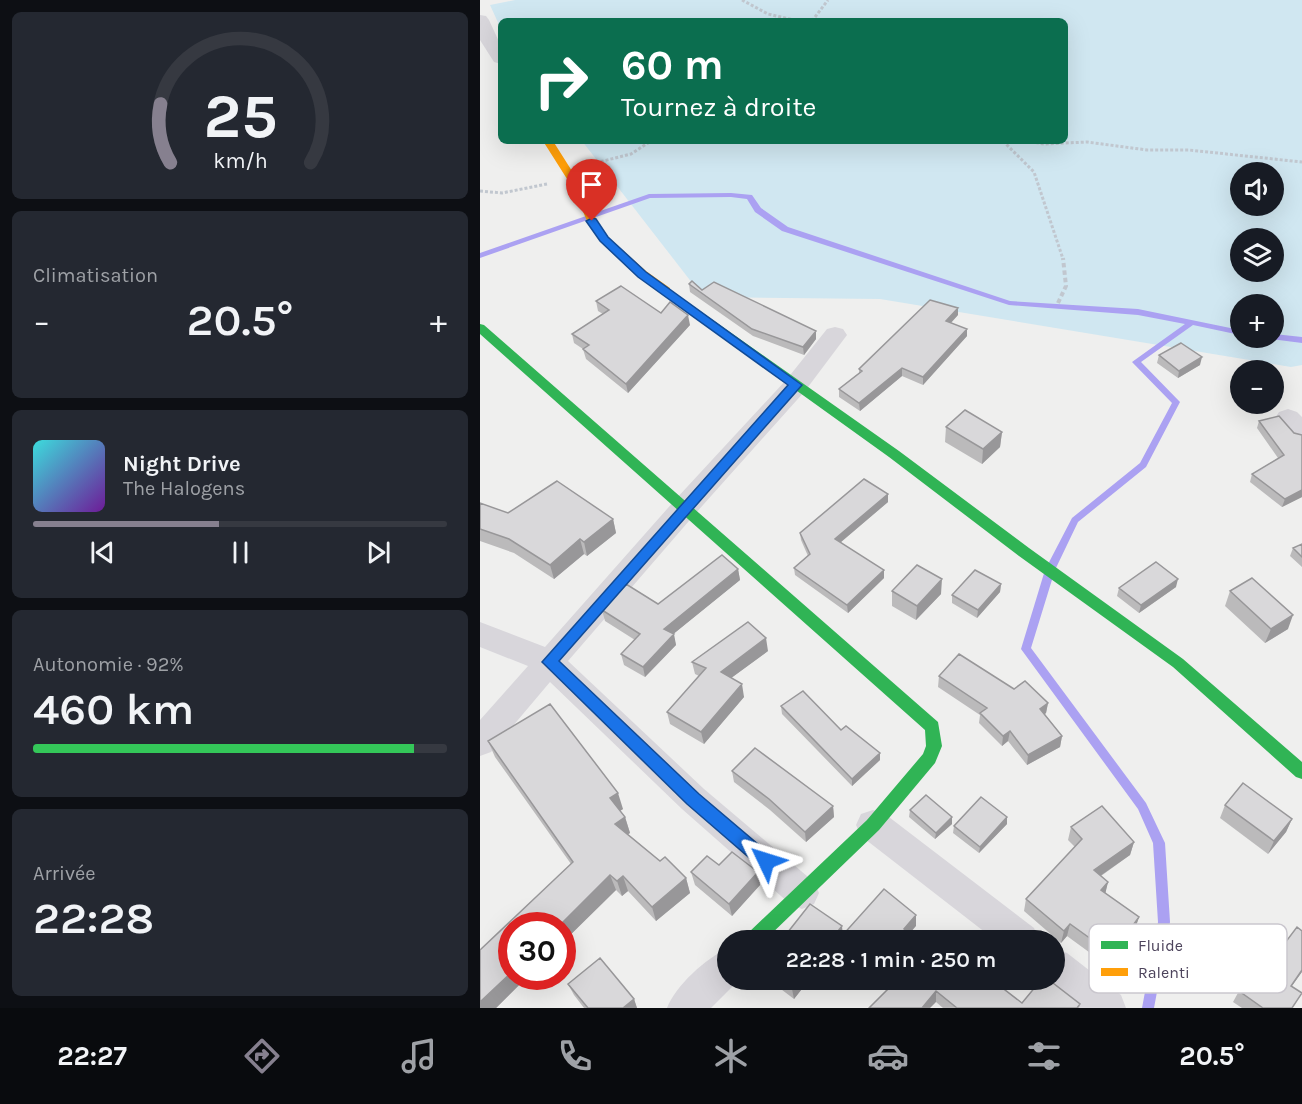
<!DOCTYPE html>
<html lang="fr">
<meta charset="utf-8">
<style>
body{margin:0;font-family:Karla,sans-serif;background:#242831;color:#f1f3f6;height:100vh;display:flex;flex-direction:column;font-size:22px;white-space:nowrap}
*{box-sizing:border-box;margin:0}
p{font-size:20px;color:#9ea1a6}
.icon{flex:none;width:33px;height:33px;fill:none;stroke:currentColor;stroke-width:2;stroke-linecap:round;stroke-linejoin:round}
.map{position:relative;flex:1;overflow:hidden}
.side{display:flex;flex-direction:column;gap:12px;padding:12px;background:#0d0f14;width:480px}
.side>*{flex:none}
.top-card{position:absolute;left:18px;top:18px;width:570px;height:126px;border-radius:9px;box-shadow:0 6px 24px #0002;background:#0b6e4f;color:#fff;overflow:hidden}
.buttons{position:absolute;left:750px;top:162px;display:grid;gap:12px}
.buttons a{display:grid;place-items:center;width:54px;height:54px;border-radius:50%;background:#171b24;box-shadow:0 6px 24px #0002;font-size:30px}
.speed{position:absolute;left:18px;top:912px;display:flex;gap:12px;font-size:30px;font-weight:700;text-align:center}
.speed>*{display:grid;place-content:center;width:78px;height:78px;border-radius:50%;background:#171b24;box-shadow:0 6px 24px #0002;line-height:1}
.speed .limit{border:9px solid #d22;background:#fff;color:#111}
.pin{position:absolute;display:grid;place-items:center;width:51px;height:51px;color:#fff;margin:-62px -26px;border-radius:50% 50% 50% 0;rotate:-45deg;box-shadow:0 0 6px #0007}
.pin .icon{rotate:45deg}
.me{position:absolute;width:66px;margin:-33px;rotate:311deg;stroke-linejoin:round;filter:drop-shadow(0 0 4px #0008)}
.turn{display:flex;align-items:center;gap:21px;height:126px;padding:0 24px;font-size:27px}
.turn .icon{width:78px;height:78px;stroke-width:2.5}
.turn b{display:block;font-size:42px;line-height:51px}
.big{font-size:45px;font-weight:600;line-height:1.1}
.side .widget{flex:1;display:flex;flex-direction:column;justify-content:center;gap:9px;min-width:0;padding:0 21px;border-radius:9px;background:#242831}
.side .dial{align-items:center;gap:0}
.dial svg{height:156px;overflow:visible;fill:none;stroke:#363941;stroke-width:7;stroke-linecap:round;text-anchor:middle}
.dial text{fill:#f1f3f6;stroke:none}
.song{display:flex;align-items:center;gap:18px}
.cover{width:72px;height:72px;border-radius:9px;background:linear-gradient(135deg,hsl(180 70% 55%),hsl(280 70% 35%))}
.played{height:6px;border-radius:3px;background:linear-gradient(90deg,#86808f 45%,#363941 45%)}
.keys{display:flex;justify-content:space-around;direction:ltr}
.heat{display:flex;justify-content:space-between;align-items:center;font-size:33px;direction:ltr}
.charge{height:9px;border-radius:4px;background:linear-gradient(90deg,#34c759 92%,#363941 0)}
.trip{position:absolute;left:237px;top:930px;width:348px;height:60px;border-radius:30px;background:#171b24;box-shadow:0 6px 24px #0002;font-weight:600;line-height:60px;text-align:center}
.dock{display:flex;height:96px;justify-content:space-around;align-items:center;background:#090b0e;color:#9ea1a6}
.dock .icon{width:42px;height:42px}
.dock .selected{color:#86808f}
.dock b{font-size:27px;color:#f1f3f6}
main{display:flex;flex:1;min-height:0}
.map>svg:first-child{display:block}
.green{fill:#d0e7f1;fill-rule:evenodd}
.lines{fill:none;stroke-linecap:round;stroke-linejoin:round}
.stream{fill:#aba1f2;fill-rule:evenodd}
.path-far1{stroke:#c1c7cf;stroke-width:3;stroke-dasharray:3 2;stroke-linecap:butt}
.path{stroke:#c1c7cf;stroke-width:4;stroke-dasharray:4.5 3;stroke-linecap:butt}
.street{fill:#d8d6db;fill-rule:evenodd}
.fast{fill:#30b455;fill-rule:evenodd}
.slow{fill:#ff9f0a;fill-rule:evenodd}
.wall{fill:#bbbabb}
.shaded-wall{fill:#989799}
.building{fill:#d9d8da;stroke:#989799;stroke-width:1.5}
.route{fill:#1a73e8;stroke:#114b97;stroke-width:1.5}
.key{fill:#fff;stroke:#cac7ce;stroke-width:1.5}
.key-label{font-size:16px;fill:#4d445c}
</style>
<main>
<section class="side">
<div class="widget dial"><svg viewBox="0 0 100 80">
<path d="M14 69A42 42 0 1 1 86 69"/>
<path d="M14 69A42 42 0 0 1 9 39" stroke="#86808f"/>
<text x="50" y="56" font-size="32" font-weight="700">25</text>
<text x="50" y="72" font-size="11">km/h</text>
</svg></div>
<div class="widget"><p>Climatisation</p>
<div class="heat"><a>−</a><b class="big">20.5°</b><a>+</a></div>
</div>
<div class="widget">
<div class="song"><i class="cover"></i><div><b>Night Drive</b><p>The Halogens</p></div></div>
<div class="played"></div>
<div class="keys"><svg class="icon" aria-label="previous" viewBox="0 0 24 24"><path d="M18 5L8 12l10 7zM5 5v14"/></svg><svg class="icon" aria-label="pause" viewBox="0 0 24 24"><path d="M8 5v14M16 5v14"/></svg><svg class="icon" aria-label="next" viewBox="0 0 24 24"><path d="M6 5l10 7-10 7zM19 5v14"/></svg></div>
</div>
<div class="widget"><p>Autonomie · 92%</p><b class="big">460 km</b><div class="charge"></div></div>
<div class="widget"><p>Arrivée</p><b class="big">22:28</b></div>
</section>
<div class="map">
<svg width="822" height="1008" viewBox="0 0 822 1008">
<rect width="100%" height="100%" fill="#efefee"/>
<path class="green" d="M35,0H822V365L811,367L400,299L223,297L102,141H585V21H21V29L10,5ZM760,172H794V206H760ZM760,238H794V272H760ZM760,304H794V338H760Z"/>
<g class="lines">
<path class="stream" d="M251,193L272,195L281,208L308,227L530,301L658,309L760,330V335L713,325L661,362L700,402L666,467L598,522L575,570L551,648L666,803L685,843L690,922L674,1008H662L678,922L673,843L658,809L541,649L565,570L592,518L660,463L692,403L652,362L705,324L658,315L529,305L302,231L275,212L267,199L251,197L170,198L0,258V253L169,194Z
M794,334L822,337V343L791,339L790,338H794Z"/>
<path class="path-far1" d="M262,0L288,14L318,21
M332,21L348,0
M523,141L554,172L583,259
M546,141L564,144L607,142L667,150H709L822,162
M111,164L151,154L171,141
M0,191L22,193L67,184"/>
<path class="path" d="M578,303L586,286L583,258"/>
<path class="street" d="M0,15L6,16L9,20L21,46V64L14,62L0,40Z
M355,327L363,329L367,335L325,391L215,514L88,661L224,789L334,882L339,893L334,904L322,909L310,904L202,809L70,682L11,752L0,756V720L48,666L0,647V622L65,647L195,500L307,379L347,329Z
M808,409L817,412L822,417V442L813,439L795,418L799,412Z
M393,810L405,814L554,928L559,940H515L381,836L376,825L381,814Z
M574,948L587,953L641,995L646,1008H599L564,980H574Z
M248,949V980H259L231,1008H187C195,987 226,957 248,949Z"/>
<path class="fast" d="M186,287L419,451L549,548L703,659L822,762V779L816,777L693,667L539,556L409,457L182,294L180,291Z
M0,324L4,325L458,722L462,746L455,763L399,830L285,940H264L267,934L387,820L443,754L446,746L445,730L0,334Z"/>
<path class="slow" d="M63,141H73L104,190L117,221L128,237L166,271L190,288V294H182L158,277L120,241L107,221L94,190Z"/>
</g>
<path class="wall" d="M209,284L222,290L336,339L324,355L273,336L210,292Z
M116,301L181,313L210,325L148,393L106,359L103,349L94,343L92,334L123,314L118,311Z
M478,315L471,323L487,336L443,385L422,376L380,411L359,397V389L379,373V369Z
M679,355L720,365L698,378L677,363Z
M779,421L822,435V497L802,507L770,482L772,474L798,458L777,428Z
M466,427L522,432L520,447L502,464L465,442Z
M408,494V502L360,543L404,570V578L368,613L315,575L314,568L328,556L321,540L320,533Z
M0,503L28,513L133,519L136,533L107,556L104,554L74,579L34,553L0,541Z
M822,544V567L810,556L813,548Z
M258,569L260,580L193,634L196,645L165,677L144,665L141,654L155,640L125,621L122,610L178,604Z
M521,584L520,592L497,618L472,603V595Z
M696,587L659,613L637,596L639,588Z
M412,591L461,594L436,620L412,606Z
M750,591L808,629L785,643L745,606Z
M288,651L251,678L264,697L224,744L190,724L187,712L219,676L215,674L212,662Z
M459,676L534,689L568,703L566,713L565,714L582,736L580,747L547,765L528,741L522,746L499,723L500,715L458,687Z
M301,706L361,730L400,753V760L372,786L302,714Z
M8,741L143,809L140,811L145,817L150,833L148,834L180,861L206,878L210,893L176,921L148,891L142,896L136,890L16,1008H0V950L91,864L15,757Z
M252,771L353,806L354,817L326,842L290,810L254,782Z
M745,805L812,819L806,832L788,854L740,818Z
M430,810L472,824L455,839L429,817Z
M527,817V824L499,853L473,833L474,826Z
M591,827L654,842L650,855L621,876L628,882L625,893L659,917L655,929L628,966L587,936L581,943L544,911L546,899L595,847L588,840Z
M239,865L278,872L280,885L252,916L215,885L211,872Z
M289,980H329L314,999Z
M397,980H485L490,984L542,1003L600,1004L599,1008H463L456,1002L408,989Z
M88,984L154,999L157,1008H104L94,995Z
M812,986L813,1008H762L753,1002L759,991Z"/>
<path class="shaded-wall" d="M478,308V315L465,329L466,321Z
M208,315L210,325L148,393L146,384Z
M487,329V336L443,385V377Z
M336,331V339L324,355L323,347Z
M722,357L720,365L698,378L699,371Z
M422,368V376L380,411L379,403Z
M522,432L520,447L502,464L503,449Z
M822,490V497L802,507L805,499Z
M408,494V502L355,547V539Z
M133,519L136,533L107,556L104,542Z
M100,539L104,554L74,579L70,565Z
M258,569L260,580L186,640L184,629Z
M404,570V578L368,613L367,605Z
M462,579L461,594L436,620L437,606Z
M698,579L696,587L659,613L661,605Z
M521,584L520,592L497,618L498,610Z
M813,615L808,629L785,643L791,629Z
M194,634L196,645L165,677L163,667Z
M286,638L288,651L243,684L241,672Z
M262,684L264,697L224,744L221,732Z
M568,703L566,713L558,719L560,709Z
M530,731L528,741L522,746L523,736Z
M582,736L580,747L547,765L548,755Z
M400,753V760L372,786V779Z
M138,793L143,809L135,814L130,798Z
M353,806L354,817L326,842L325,832Z
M145,817L150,833L140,839L135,824Z
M472,817V824L455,839L456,833Z
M527,817V824L499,853L500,847Z
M812,819L806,832L788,854L794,841Z
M654,842L650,855L610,883L614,870Z
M278,872L280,885L252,916L249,904Z
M130,875L136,890L82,943V926H79Z
M143,876L148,891L142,896L137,881Z
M206,878L210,893L176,921L172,907Z
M628,882L625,895L621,890Z
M436,915V926L424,940V929Z
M659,917L655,929L628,966L632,954Z
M590,924L587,936L581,943L584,931Z
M362,926L363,937L360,938V940H351Z
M822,970V972L804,997L811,986Z
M32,972V976H48L16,1008H0V1002Z
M319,980H329L314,999L312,989Z
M456,991V1002L450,1008H442Z
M154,999L157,1008H143Z"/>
<path class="building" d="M212,281L222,290L234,282L336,331L323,347L272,329L209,284Z
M141,286L181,313L190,302L208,315L146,384L103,349L109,345L92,334L129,310L116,301Z
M450,300L478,308L466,321L487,329L443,377L422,368L379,403L359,389L382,371L379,369Z
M701,343L722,357L699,371L679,355Z
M485,410L522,432L503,449L466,427Z
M799,416L814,433L822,435V490L805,499L772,474L804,455L779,421Z
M384,479L408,494L355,539L404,570L367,605L314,568L330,554L320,533Z
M77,481L133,519L104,542L100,539L70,565L29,539L0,529V503L28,513Z
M822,544V557L813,548Z
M242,555L258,569L184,629L194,634L163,667L141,654L160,634L122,610L146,584L178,604Z
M676,562L698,579L661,605L639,588Z
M437,565L462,579L437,606L412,591Z
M495,570L521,584L498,610L472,595Z
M772,578L813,615L791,629L750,591Z
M268,622L286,638L241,672L262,684L221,732L187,712L226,668L212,662Z
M479,654L534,689L545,681L568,703L560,709L582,736L548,755L530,731L523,736L500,713L507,708L459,676Z
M323,691L361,730L366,726L400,753L372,779L301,706Z
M70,704L138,793L130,798L145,817L135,824L180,861L185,857L206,878L172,907L143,876L137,881L130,875L79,926H32V972L0,1002V950L93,862L8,741Z
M275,748L353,806L325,832L289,799L252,771Z
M763,783L812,819L794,841L745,805Z
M446,795L472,817L456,833L430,810Z
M501,797L527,817L500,847L474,826Z
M622,806L654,842L614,870L628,882L621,890L659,917L632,954L590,924L584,931L546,899L602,839L591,827Z
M252,852L278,872L249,904L211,872L227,856L239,865Z
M404,889L436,915L424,929L438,940H363L360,938Z
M330,904L362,926L351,940H286L294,932L304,937Z
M817,927L822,931V970L811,986L822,993L812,1008H783L759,991L778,963L786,968Z
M120,958L154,999L143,1008H108L88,984Z
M300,980H319L312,989Z
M410,980H485L490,984L494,980H512L542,1003L561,980H569L600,1004L597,1008H477L456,991L442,1008H389L414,983Z"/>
<path class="route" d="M112,218L116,219L128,237L166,272L322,385L79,661L219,794L292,856L294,861L292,867L286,869L280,867L207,804L62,662L308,385L158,277L120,241L106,221Z"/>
<rect x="609" y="924" width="198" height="69" rx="9" class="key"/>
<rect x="621" y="941" width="27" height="8" fill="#30b455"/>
<rect x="621" y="968" width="27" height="8" fill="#ff9f0a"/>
<g class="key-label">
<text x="658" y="951">Fluide</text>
<text x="658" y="978">Ralenti</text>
</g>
</svg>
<div class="buttons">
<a><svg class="icon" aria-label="sound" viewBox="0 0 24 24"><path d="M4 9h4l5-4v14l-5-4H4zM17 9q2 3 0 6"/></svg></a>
<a><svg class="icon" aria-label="layers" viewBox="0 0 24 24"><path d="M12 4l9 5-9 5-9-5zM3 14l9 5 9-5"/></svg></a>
<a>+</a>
<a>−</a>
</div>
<div class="speed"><div class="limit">30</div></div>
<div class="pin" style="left:112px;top:221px;background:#d93025"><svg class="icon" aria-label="arrive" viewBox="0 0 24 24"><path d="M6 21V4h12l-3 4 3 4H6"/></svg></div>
<svg class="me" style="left:286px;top:861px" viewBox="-20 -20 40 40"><path d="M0-17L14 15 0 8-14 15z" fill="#1a73e8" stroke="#fff" stroke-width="4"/></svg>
<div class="trip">22:28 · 1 min · 250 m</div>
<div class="top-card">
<div class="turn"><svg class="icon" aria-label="right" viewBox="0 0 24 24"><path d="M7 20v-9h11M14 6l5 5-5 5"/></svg><div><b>60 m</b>Tournez à droite</div></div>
</div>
</div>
</main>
<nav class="dock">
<b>22:27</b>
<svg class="icon selected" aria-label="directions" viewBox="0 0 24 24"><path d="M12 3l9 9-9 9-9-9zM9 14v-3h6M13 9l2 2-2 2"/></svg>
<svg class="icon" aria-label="music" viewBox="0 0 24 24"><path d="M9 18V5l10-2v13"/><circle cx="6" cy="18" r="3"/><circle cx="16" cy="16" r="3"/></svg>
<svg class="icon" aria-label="phone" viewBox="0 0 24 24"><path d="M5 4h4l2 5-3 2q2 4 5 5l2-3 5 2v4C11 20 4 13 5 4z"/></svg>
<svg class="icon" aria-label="climate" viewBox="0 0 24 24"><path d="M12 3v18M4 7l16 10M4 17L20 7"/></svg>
<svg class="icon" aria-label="car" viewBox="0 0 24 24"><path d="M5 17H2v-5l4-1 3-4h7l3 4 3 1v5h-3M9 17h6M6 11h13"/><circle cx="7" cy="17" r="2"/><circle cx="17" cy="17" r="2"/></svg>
<svg class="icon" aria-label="filters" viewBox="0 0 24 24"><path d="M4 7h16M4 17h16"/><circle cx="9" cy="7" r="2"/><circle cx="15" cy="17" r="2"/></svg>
<b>20.5°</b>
</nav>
